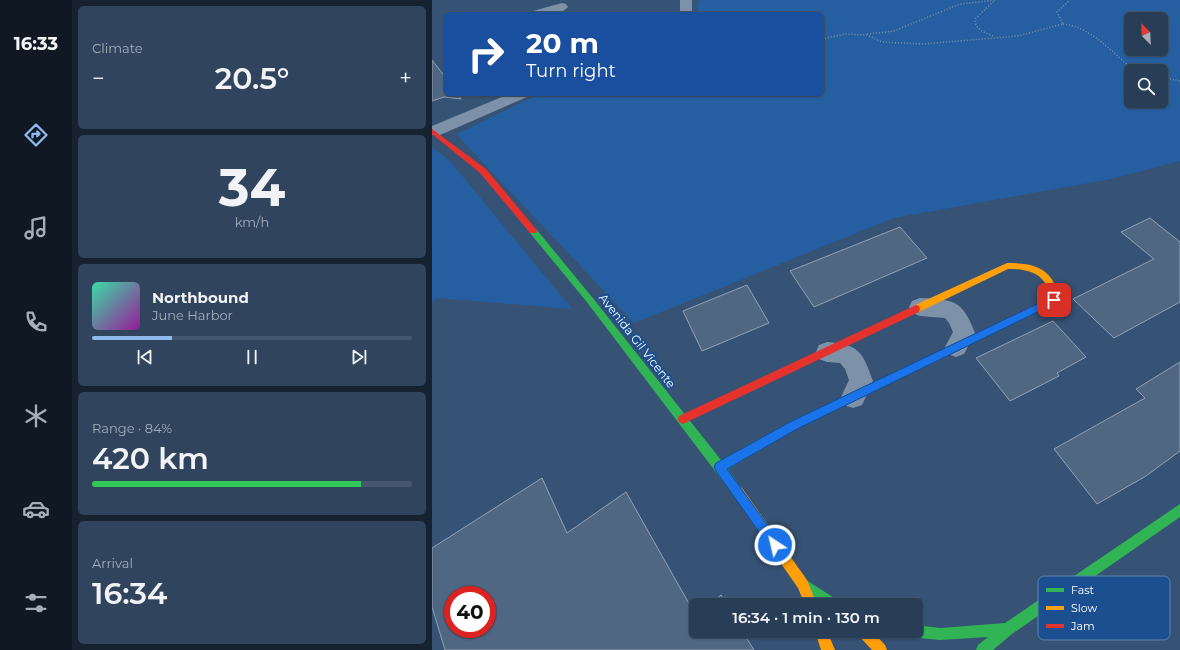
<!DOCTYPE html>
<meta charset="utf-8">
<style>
body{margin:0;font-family:Montserrat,sans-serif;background:#30455d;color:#f1f3f6;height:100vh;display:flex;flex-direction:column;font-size:15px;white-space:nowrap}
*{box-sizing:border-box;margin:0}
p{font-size:13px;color:#a5aeba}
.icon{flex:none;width:22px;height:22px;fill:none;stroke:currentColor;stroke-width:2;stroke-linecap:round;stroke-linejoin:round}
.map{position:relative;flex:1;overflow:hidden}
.details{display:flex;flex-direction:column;gap:6px;padding:6px;background:#162230;width:360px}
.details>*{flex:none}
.banner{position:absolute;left:12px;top:12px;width:380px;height:84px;border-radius:6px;box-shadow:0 1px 3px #0004,0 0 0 1px #44576d;background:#1a4fa0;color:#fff;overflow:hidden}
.needle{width:26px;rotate:336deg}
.fabs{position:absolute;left:692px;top:12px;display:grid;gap:8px}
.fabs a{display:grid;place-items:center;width:44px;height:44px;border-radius:6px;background:#283e57;box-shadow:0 1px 3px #0004,0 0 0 1px #44576d;font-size:20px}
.speed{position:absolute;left:12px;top:586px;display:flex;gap:8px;font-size:20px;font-weight:700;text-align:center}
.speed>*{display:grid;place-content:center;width:52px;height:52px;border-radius:50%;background:#283e57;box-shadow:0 1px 3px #0004,0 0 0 1px #44576d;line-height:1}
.speed .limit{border:6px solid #d22;background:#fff;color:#111}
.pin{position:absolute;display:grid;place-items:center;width:34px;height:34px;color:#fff;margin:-17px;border-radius:8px;box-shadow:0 2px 6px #0006}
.me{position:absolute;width:44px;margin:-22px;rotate:325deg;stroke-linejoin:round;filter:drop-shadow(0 0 3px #0008)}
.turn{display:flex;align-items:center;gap:14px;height:84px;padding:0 16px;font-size:18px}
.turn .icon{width:52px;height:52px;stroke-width:2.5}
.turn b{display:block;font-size:28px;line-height:34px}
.big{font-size:30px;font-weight:600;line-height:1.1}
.details .card{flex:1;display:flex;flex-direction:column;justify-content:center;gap:6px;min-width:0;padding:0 14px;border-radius:6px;background:#30455d}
.details .dial{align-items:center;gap:0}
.dial b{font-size:52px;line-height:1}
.song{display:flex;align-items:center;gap:12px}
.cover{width:48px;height:48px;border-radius:6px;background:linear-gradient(135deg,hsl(160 70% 55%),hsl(300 70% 35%))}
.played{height:4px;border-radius:2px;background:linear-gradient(90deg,#90b9f0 25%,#44576d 25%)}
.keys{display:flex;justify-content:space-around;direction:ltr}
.heat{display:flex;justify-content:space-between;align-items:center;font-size:22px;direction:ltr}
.charge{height:6px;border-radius:3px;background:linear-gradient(90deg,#34c759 84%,#44576d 0)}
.trip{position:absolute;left:257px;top:598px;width:234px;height:40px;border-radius:6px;background:#283e57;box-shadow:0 1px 3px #0004,0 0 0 1px #44576d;font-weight:600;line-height:40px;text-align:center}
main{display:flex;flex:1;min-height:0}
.dock{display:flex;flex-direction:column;width:72px;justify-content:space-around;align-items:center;background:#101923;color:#a5aeba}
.dock .icon{width:28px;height:28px}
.dock .current{color:#90b9f0}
.dock b{font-size:18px;color:#f1f3f6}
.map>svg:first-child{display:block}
.green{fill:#265fa1;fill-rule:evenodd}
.building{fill:#506783;stroke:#92a2b6;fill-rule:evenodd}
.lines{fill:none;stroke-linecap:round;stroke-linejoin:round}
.path{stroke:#7d92a8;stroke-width:1.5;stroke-dasharray:1 2;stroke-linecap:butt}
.street{fill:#7d92a8;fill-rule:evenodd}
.fast{fill:#30b455;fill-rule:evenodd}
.slow{fill:#ff9f0a;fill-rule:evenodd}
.jam{fill:#e5322d;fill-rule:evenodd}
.route{fill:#1a73e8;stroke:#114b97}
.labels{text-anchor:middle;stroke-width:4;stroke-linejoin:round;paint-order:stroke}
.street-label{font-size:12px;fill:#fff;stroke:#1b4f8f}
.key{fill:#1b4f8f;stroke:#5f84b1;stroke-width:1}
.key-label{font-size:11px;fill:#fff}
</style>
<main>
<nav class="dock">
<b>16:33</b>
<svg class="icon current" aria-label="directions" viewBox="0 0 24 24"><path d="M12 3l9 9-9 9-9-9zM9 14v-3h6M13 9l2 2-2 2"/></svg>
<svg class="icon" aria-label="music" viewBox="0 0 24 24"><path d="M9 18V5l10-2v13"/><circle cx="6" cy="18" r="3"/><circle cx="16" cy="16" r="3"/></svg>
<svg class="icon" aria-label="phone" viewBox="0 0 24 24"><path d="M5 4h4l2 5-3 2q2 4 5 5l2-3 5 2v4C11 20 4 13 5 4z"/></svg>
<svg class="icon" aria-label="climate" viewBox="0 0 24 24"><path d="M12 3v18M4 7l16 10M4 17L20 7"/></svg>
<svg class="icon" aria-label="car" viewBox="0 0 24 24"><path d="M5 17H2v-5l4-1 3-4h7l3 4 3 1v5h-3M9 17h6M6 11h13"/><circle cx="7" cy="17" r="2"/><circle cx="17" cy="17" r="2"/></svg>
<svg class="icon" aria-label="filters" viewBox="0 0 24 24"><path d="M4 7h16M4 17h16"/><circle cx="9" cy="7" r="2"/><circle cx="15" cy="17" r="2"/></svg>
</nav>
<section class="details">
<div class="card"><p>Climate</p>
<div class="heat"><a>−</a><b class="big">20.5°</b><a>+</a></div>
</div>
<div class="card dial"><b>34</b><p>km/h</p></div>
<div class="card">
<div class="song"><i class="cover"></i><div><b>Northbound</b><p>June Harbor</p></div></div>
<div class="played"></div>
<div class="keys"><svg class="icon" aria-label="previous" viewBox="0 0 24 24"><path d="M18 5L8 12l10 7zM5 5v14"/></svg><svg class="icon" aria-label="pause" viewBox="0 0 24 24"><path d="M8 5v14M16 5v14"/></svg><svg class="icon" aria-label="next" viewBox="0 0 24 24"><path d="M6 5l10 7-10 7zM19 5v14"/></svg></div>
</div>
<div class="card"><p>Range · 84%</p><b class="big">420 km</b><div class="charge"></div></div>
<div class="card"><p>Arrival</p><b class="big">16:34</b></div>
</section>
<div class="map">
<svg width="748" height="650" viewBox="0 0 748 650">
<rect width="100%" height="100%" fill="#365274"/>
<path class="green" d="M267,0H748V161L679,179L462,218L202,323L24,134L107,94H390V14H264ZM699,19H729V49H699ZM699,71H729V101H699Z
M0,147L18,161L140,309L5,298L0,303Z"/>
<path class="building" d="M0,60L14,78V94H26L29,99L12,97L0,101Z
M718,218L748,242V302L682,338L641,299L722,259L689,232Z
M468,227L495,258L382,307L358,271Z
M315,285L337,323L270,351L251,311Z
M621,321L654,357L625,373L627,376L578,401L544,358Z
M748,362V451L714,476L665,504L622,449L713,398L704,389Z
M110,478L135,533L194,492L264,616V631H310L322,650H13L0,607V548ZM21,595H55V629H21Z
M289,595L295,605H277Z"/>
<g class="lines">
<path class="path" d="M631,24C661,27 681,55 704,71
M435,34L462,31L528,4L564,0
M561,36C552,32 543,30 543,19L563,0
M390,39L413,34L435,35L450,42L491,44L586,36L631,24L625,12L638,0
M729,77L748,81"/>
<path class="street" d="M248,0H260V14H246L248,11Z
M130,3L134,4L136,7C129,16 109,14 99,14L101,11Z
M77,94H98L95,97L8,135H0V126Z
M488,298C522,300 530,299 543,333L532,354L524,357L516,354L513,347L521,332L517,323L513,318L488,316L480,313L477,307L480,301Z
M395,342C428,345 430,351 441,381L430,405L421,408L412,405L409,397L417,380L413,369L408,363L395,362L387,359L384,352L387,345Z"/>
<path class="fast" d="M101,228L104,229L160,297L289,460L358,422L499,355L502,354L505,355L507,358L505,361L366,428L296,469L312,492L310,496L306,498L302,496L154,301L98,233L97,231Z
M748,504V517L580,634L561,650H544L546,645L556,637L508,640L477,637L472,636L471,631H484V625L508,628L573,623Z
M371,578L407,601L409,605H392L367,588L365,584L367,580Z"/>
<path class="slow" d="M575,263C592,263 611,264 621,281C623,285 624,291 625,296L624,298H618C616,294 616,288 613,283C605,270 589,269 576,269L487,312H481L480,309L481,306Z
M306,486L310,488L375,580L385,605H373L366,588L302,496L300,492L302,488Z
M383,631H395L403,650H389Z
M426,631H440L453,645L455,650H440L427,636Z"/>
<path class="jam" d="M0,129L54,169L104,229L105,231L104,233H98L48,173L0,134Z
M621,293L624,294L626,300L625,302L505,361L502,362L499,361L497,358L499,355L617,298L618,294Z
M484,305L487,306L488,309L487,312L255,422L251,424L247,422L246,419L247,416Z"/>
</g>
<path class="route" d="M622,296L626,297L627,300L626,302L365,429L295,469L347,541L349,545L347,549L343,551L339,549L284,471L282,467L284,463L358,422Z"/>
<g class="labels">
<g class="street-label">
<text transform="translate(205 341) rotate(52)" y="4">Avenida Gil Vicente</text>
</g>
</g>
<rect x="606" y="576" width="132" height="64" rx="6" class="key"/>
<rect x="614" y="588" width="18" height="4" fill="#30b455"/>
<rect x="614" y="606" width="18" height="4" fill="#ff9f0a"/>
<rect x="614" y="624" width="18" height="4" fill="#e5322d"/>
<g class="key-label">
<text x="639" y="594">Fast</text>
<text x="639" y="612">Slow</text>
<text x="639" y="630">Jam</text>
</g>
</svg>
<div class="fabs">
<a><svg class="needle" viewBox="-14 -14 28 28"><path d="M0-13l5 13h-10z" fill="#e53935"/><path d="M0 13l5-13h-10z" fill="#a5aeba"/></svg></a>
<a><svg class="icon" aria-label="search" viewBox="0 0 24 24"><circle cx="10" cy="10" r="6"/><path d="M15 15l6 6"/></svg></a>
</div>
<div class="speed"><div class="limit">40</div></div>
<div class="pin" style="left:622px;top:300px;background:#d93025"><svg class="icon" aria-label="arrive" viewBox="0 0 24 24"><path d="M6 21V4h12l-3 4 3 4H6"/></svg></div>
<svg class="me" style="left:343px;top:545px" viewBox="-20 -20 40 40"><circle r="17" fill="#1a73e8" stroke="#fff" stroke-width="3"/><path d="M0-11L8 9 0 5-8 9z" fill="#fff"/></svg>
<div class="trip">16:34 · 1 min · 130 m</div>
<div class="banner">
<div class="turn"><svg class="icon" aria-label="right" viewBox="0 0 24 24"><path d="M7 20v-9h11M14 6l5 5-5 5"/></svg><div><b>20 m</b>Turn right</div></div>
</div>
</div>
</main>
